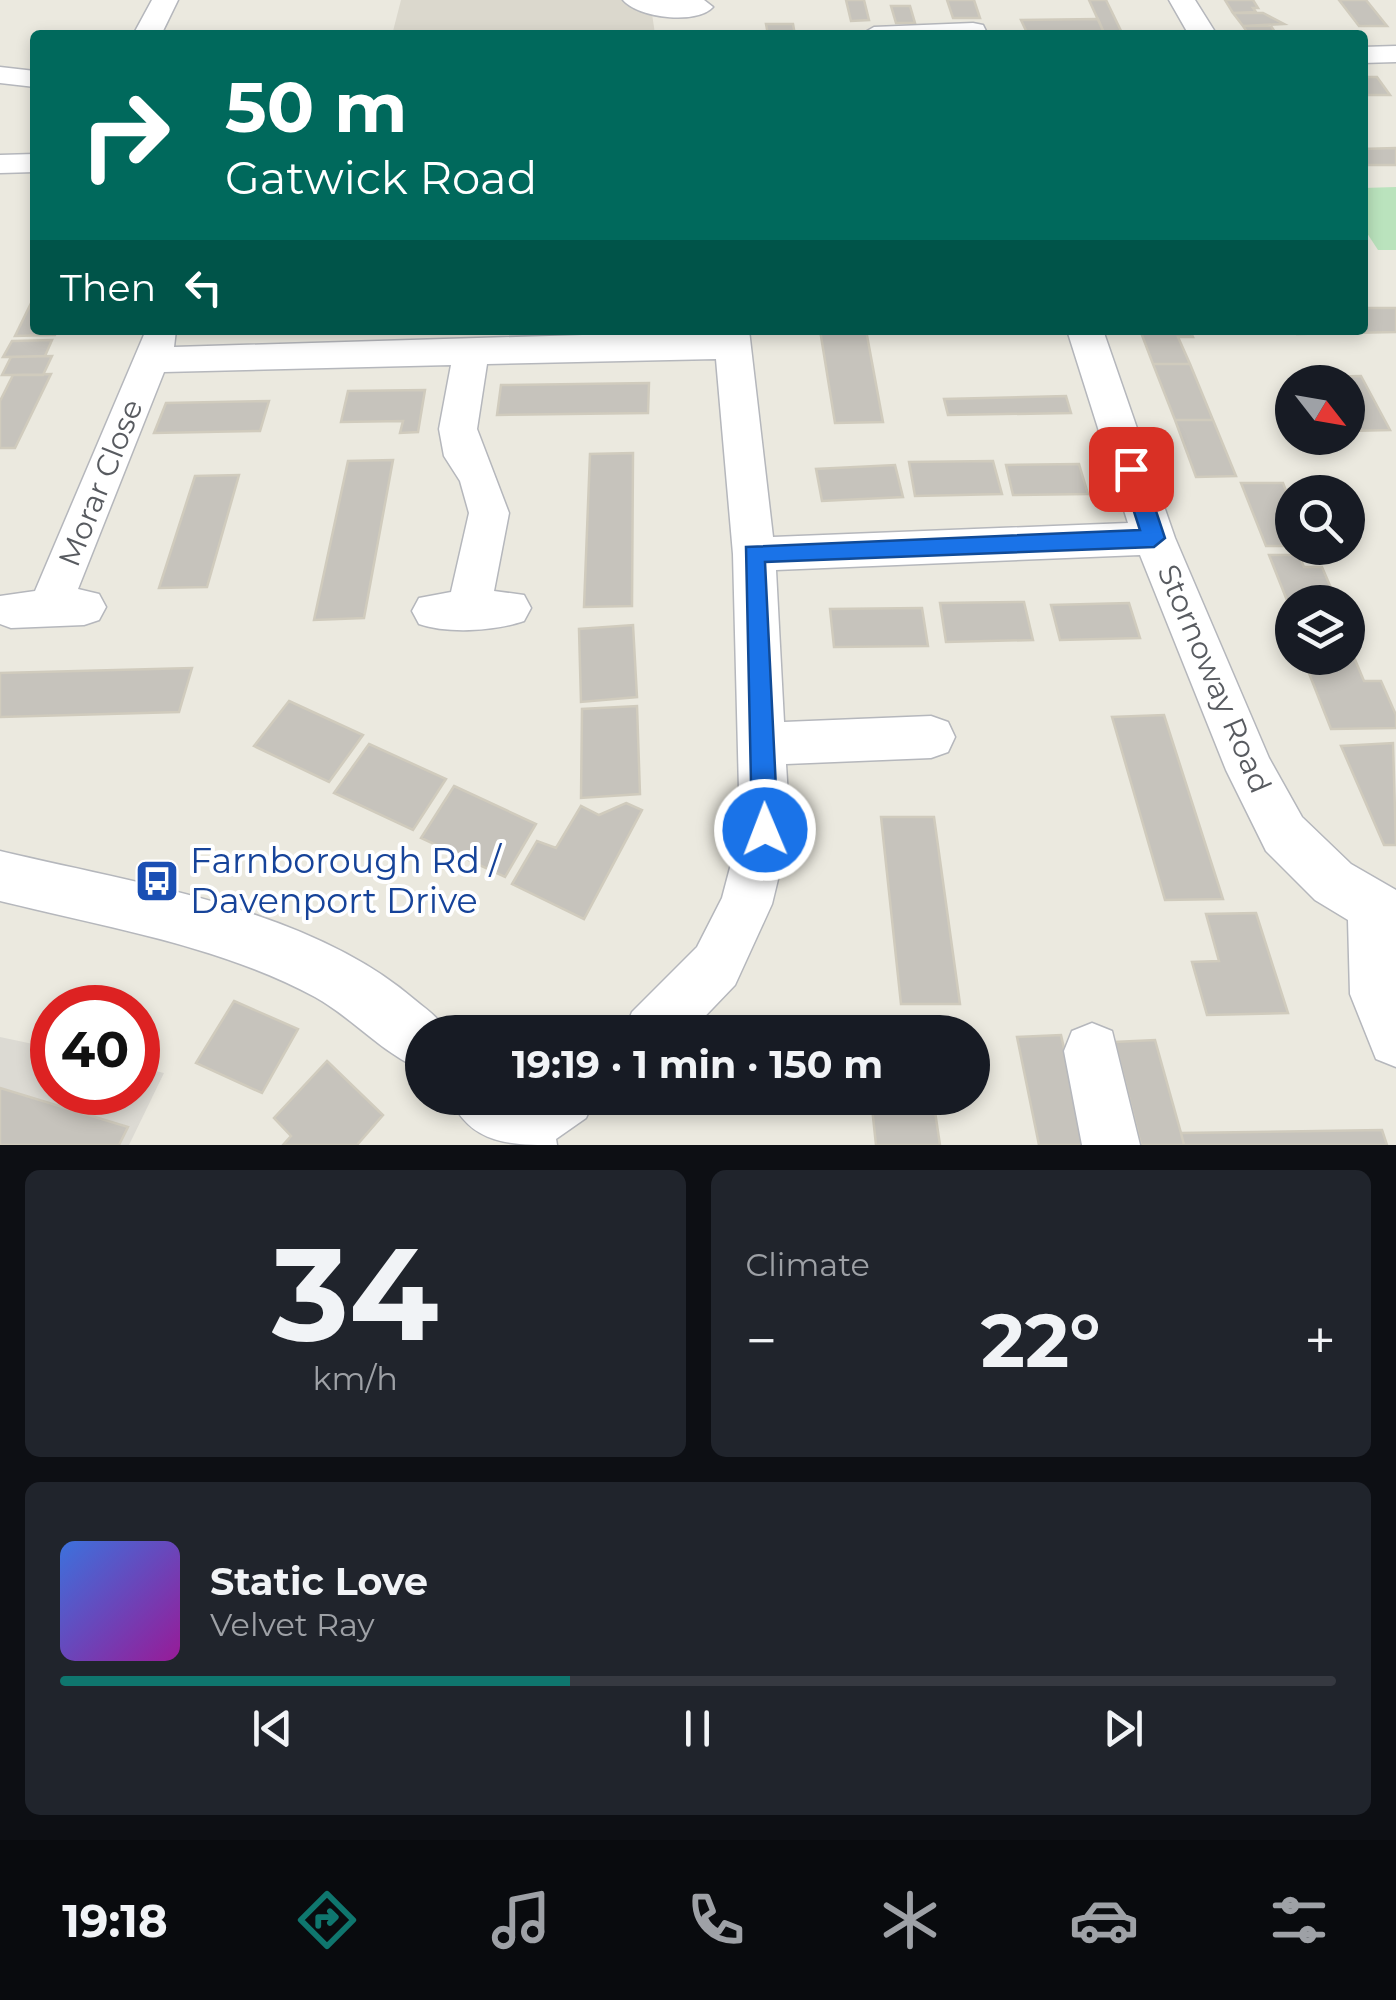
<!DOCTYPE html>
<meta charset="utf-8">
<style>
body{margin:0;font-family:Montserrat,sans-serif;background:#20242c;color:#f1f3f6;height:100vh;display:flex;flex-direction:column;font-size:38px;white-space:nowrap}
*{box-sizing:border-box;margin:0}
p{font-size:32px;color:#9ea1a6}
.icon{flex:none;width:55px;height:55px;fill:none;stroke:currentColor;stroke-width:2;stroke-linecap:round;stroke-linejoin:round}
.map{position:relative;height:1145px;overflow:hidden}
.drawer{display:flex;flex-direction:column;gap:25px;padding:25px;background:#0d0f14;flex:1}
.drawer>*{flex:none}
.hud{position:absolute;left:30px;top:30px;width:1338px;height:305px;border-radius:10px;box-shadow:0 5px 15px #0003;background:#00695c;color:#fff;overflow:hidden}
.needle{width:65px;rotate:121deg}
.fabs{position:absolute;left:1275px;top:365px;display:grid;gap:20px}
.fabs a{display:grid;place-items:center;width:90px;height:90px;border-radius:50%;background:#171b24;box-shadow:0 5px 15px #0003;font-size:50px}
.speed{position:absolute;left:30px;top:985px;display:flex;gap:20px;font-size:50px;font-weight:700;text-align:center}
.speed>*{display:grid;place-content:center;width:130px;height:130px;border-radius:50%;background:#171b24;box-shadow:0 5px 15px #0003;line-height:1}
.speed .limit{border:15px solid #d22;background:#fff;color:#111}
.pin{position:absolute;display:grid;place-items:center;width:85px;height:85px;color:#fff;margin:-42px;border-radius:20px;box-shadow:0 5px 15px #0006}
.me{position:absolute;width:110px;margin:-55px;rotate:359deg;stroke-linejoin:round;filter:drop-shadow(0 0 8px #0008)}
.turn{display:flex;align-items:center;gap:35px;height:210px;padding:0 30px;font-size:45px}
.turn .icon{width:130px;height:130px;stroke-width:2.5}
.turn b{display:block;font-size:70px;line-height:85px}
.then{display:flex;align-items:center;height:95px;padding:0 30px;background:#0003;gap:20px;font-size:38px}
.big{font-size:75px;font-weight:700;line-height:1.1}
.drawer .widget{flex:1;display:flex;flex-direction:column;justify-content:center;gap:15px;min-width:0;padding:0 35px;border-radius:15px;background:#20242c}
.drawer .dial{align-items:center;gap:0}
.dial b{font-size:130px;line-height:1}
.song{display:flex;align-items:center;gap:30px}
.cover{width:120px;height:120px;border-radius:15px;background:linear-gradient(135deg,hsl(220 70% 55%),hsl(300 70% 35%))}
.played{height:10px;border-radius:5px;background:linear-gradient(90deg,#0f766e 40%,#363941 40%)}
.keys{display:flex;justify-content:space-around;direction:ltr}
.heat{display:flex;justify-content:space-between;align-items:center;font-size:55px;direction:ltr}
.drawer .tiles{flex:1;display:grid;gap:25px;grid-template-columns:1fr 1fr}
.widget:last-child{grid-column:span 2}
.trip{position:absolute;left:405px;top:1015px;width:585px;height:100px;border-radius:50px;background:#171b24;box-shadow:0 5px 15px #0003;font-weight:700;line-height:100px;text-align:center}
.menu{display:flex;height:160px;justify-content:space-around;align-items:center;background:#090b0e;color:#9ea1a6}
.menu .icon{width:70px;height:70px}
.menu .active{color:#0f766e}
.menu b{font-size:45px;color:#f1f3f6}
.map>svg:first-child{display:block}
.industrial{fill:#dcdad3}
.education{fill:#dbd8cd}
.green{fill:#bae3bd}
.building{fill:#c6c3bc;stroke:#d0cbbd;stroke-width:2.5}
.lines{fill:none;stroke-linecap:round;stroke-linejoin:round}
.minor-casing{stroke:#b5b7bc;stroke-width:3}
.minor{fill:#fff;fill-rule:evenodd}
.route{fill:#1a73e8;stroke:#114b97;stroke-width:2.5}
.labels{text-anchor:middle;stroke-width:8;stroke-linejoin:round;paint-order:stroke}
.street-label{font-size:30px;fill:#585b60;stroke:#fff}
.near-transit-label{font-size:35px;fill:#164399;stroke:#fff;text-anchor:start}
</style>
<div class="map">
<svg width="1396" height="1145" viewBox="0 0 1396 1145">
<rect width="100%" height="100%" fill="#ebe9df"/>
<path class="industrial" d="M0,1037L52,1048V1092H138V1067L164,1073L129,1145H0Z"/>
<path class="education" d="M401,0H650L655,34L392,35Z"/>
<path class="green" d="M1396,187V250H1378L1363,227V188Z"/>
<path class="building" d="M846,0H864L869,20L851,21Z
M947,0H974L980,18H953Z
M1089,0H1106L1123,35H1105Z
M1225,0H1253L1258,8H1253L1256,12L1233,13Z
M1339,0H1366L1387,26H1359Z
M891,6H910L915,23H896Z
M1233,13H1263L1284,24L1243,26Z
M1098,19L1105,35H1028L1021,20Z
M766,24H793L795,35H768Z
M1243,26H1271L1277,35H1249Z
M1362,77H1377L1390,95H1362Z
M1396,148V165H1362V149Z
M35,295V330H58L55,335L15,336Z
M1362,308H1396V332L1297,334L1295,330H1362Z
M820,330H866L883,422L835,423Z
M1140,330H1190L1193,337H1178L1190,364H1153Z
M52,340L45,356L3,357L12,341Z
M52,356L43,375H2L11,357Z
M1153,364H1190L1213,420H1175Z
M51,374L15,448H0V401L13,375Z
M1361,376L1390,430L1348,431V382H1322L1319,377Z
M649,383L648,413L497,415L501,385Z
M425,390L418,432L400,433L403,421L341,422L348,391Z
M1066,396L1071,413L948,415L944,399Z
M269,401L260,431L154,433L166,403Z
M1175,420H1213L1236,476L1196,477Z
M633,453L632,606L584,607L590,454Z
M393,460L364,618L314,620L348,461Z
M993,461L1002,494L915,496L909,462Z
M1079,464L1088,494L1013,495L1006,465Z
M895,465L903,497L822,501L816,469Z
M239,475L207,587L159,588L195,476Z
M1241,483H1283L1292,506V546H1266Z
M1269,555H1299L1304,567H1322L1337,602H1292V613Z
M1024,602L1033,640L946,642L940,603Z
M1129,603L1140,638L1060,640L1051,605Z
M922,608L928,646L834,647L830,609Z
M633,625L637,697L581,702L579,629Z
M1348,643L1364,681H1381L1396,715V728L1331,729L1303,658H1348Z
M192,668L179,712L0,717V673Z
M289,701L363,735L329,782L254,746Z
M637,706L640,794L581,798L582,709Z
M1164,715L1223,899L1165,900L1112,717Z
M1393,743L1396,845H1384L1341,746Z
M369,744L446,779L413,830L334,793Z
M454,786L536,824L505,877L421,838Z
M626,803L642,810L584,919L512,884L537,841L556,848L581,806L599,815Z
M881,817H934L960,1004H901Z
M1256,913L1288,1013L1207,1015L1192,962L1219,961L1206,914Z
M234,1001L298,1029L262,1093L196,1063Z
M922,1017L924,1032H863L862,1019Z
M1061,1035L1086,1145H1039L1017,1037Z
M1155,1040L1181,1133L1184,1145H1141L1115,1042Z
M327,1061L383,1115L357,1145H283L291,1136L274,1118Z
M0,1088L128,1127L119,1145H0Z
M871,1098H933L940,1145H876Z
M1382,1130L1387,1145H1184L1181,1133Z"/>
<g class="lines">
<defs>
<path id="minor" d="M152,0H178L161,35H133Z
M623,0H704L713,7C697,25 638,18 623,0Z
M1169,0H1195L1217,35H1189Z
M973,23L983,25L988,35H860L874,27Z
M1396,46V62L1362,63V47Z
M0,67L35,71V87L0,83Z
M35,154V172L0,173V155Z
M146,330H176L174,347L749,330L773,537L1128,523L1067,330H1103L1175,538L1269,758L1302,817L1351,864L1396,890V1067L1376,1059L1350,994L1348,920L1315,900L1266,851L1226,770L1140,555L776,570L784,722L931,716L948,722L955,737L948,752L931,758L786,764L790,830L772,904L735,985L690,1032H624L632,1012L697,947L722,898L740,830L733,554L716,359L487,364L477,429L509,513L494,591L524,595L531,608L524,621C495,631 448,634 419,624L412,611L419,598L451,592L469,513L460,481L444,456L439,429L451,365L164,372L78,589L99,594L106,607L99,620L84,625L11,628L0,624V596L35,591Z
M0,851C133,883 309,908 415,1000C427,1010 440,1018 446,1032H422V1070C383,1054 353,1018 315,997C219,945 104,927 0,901Z
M1092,1023L1112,1031L1140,1145H1082L1064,1051L1072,1031Z
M450,1098H595L586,1118L556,1139L557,1145C511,1145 471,1145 450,1098Z"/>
</defs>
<use href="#minor" class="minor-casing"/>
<use href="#minor" class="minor"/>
</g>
<path class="route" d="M1131,461L1142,469L1165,538L1154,547L765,562L778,830L774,839L765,843L756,839L752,830L746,547L1140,530L1120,469Z"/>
<defs>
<symbol id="bus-square" viewBox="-11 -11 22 22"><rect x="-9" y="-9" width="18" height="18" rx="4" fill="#1a4fb4" stroke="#fff"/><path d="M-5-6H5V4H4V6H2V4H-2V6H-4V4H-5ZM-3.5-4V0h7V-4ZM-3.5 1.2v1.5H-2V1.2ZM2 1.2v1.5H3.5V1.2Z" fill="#fff"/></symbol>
</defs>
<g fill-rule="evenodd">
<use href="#bus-square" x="132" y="856" width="50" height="50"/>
</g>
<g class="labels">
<g class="street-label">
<text transform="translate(101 483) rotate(-68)" y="10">Morar Close</text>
<text transform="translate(1214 679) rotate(67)" y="10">Stornoway Road</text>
</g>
<g class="near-transit-label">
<text x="190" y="873">Farnborough Rd /<tspan x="190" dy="40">Davenport Drive</tspan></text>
</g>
</g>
</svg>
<div class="fabs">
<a><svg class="needle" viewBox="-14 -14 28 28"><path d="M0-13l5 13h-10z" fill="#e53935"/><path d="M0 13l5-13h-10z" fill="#9ea1a6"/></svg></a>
<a><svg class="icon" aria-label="search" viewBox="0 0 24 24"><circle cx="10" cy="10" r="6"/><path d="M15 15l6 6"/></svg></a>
<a><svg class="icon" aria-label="layers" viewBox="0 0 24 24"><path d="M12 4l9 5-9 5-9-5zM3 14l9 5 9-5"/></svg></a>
</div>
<div class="speed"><div class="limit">40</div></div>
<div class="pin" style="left:1131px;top:469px;background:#d93025"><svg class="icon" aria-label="arrive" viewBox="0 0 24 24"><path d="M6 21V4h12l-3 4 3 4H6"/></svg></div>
<svg class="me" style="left:765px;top:830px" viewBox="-20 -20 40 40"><circle r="17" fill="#1a73e8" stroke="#fff" stroke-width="3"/><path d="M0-11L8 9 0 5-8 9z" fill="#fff"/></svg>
<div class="trip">19:19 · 1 min · 150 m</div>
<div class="hud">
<div class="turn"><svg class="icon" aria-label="right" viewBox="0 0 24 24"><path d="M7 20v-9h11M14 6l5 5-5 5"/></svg><div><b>50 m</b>Gatwick Road</div></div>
<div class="then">Then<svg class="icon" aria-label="left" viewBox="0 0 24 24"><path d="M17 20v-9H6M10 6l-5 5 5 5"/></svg></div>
</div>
</div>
<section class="drawer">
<div class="tiles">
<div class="widget dial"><b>34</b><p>km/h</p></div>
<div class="widget"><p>Climate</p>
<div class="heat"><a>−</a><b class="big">22°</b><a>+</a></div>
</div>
<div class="widget">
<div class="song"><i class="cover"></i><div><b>Static Love</b><p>Velvet Ray</p></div></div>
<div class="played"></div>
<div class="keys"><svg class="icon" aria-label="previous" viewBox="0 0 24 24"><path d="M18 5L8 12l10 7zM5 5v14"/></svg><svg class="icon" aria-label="pause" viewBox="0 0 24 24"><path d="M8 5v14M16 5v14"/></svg><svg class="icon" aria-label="next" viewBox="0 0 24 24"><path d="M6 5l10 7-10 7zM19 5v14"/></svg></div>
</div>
</div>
</section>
<nav class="menu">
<b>19:18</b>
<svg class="icon active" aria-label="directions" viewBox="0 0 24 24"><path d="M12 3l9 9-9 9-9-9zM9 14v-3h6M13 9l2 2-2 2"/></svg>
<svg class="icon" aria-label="music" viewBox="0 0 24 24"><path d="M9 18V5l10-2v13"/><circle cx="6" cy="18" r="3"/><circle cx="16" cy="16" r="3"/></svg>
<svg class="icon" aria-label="phone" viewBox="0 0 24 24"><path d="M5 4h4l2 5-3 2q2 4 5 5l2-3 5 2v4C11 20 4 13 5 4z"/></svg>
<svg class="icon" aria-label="climate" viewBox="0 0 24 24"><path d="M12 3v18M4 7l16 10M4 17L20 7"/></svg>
<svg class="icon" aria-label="car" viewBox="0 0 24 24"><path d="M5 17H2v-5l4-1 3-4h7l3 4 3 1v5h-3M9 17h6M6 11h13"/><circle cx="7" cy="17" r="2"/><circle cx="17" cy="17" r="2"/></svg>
<svg class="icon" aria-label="filters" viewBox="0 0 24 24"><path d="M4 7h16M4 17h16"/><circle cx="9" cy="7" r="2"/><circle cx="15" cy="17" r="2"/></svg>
</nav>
